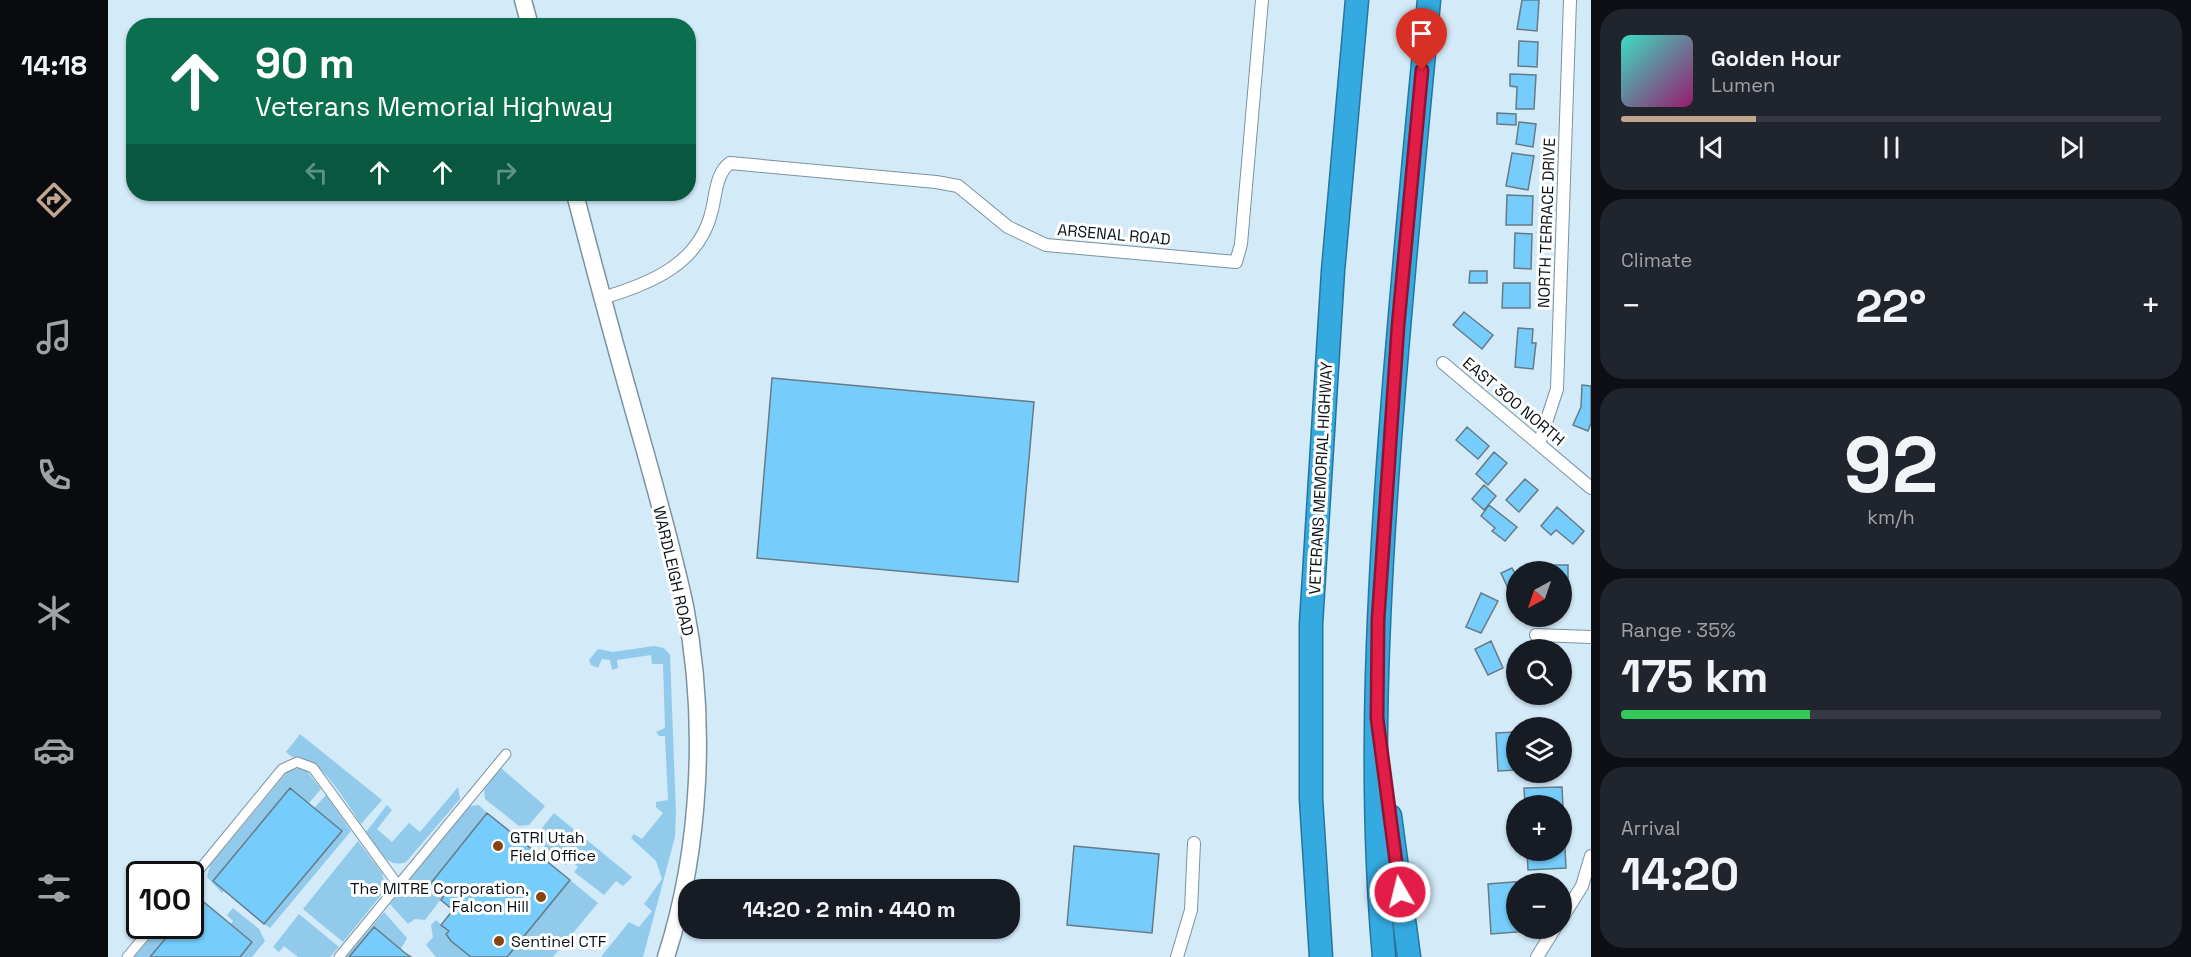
<!DOCTYPE html>
<meta charset="utf-8">
<style>
body{margin:0;font-family:"Space Grotesk",sans-serif;background:#20242c;color:#f1f3f6;height:100vh;display:flex;flex-direction:column;font-size:22px;white-space:nowrap}
*{box-sizing:border-box;margin:0}
p{font-size:20px;color:#9ea1a6}
.icon{flex:none;width:33px;height:33px;fill:none;stroke:currentColor;stroke-width:2;stroke-linecap:round;stroke-linejoin:round}
.map{position:relative;flex:1;overflow:hidden}
.side{display:flex;flex-direction:column;gap:9px;padding:9px;background:#0d0f14;width:600px}
.side>*{flex:none}
.guide{position:absolute;left:18px;top:18px;width:570px;height:183px;border-radius:24px;box-shadow:0 2px 4px #0004;background:#0b6e4f;color:#fff;overflow:hidden}
.needle{width:39px;rotate:220deg}
.buttons{position:absolute;left:1398px;top:561px;display:grid;gap:12px}
.buttons a{display:grid;place-items:center;width:66px;height:66px;border-radius:50%;background:#171b24;box-shadow:0 2px 4px #0004;font-size:30px}
.speed{position:absolute;left:18px;top:861px;display:flex;gap:12px;font-size:30px;font-weight:700;text-align:center}
.speed>*{display:grid;place-content:center;width:78px;height:78px;border-radius:50%;background:#171b24;box-shadow:0 2px 4px #0004;line-height:1}
.speed .limit{border:3px solid #111;border-radius:9px;background:#fff;color:#111}
.pin{position:absolute;display:grid;place-items:center;width:51px;height:51px;color:#fff;margin:-62px -26px;border-radius:50% 50% 50% 0;rotate:-45deg;box-shadow:0 0 6px #0007}
.pin .icon{rotate:45deg}
.me{position:absolute;width:66px;margin:-33px;rotate:352deg;stroke-linejoin:round;filter:drop-shadow(0 0 4px #0008)}
.turn{display:flex;align-items:center;gap:21px;height:126px;padding:0 30px;font-size:27px}
.turn .icon{width:78px;height:78px;stroke-width:2.5}
.turn b{display:block;font-size:42px;line-height:51px}
.lanes{display:flex;align-items:center;height:57px;padding:0 30px;background:#0003;justify-content:center;gap:30px;direction:ltr}
.lanes .off{opacity:.35}
.big{font-size:45px;font-weight:600;line-height:1.1}
.side .tile{flex:1;display:flex;flex-direction:column;justify-content:center;gap:9px;min-width:0;padding:0 21px;border-radius:24px;background:#20242c}
.side .dial{align-items:center;gap:0}
.dial b{font-size:78px;line-height:1}
.song{display:flex;align-items:center;gap:18px}
.cover{width:72px;height:72px;border-radius:9px;background:linear-gradient(135deg,hsl(170 70% 55%),hsl(320 70% 35%))}
.played{height:6px;border-radius:3px;background:linear-gradient(90deg,#c1a58e 25%,#363941 25%)}
.keys{display:flex;justify-content:space-around;direction:ltr}
.heat{display:flex;justify-content:space-between;align-items:center;font-size:33px;direction:ltr}
.charge{height:9px;border-radius:4px;background:linear-gradient(90deg,#34c759 35%,#363941 0)}
.trip{position:absolute;left:570px;top:879px;width:342px;height:60px;border-radius:24px;background:#171b24;box-shadow:0 2px 4px #0004;font-weight:600;line-height:60px;text-align:center}
main{display:flex;flex:1;min-height:0}
.tab-bar{display:flex;flex-direction:column;width:108px;justify-content:space-around;align-items:center;background:#090b0e;color:#9ea1a6}
.tab-bar .icon{width:42px;height:42px}
.tab-bar .active{color:#c1a58e}
.tab-bar b{font-size:27px;color:#f1f3f6}
.map>svg:first-child{display:block}
.green{fill:#91caea}
.building{fill:#76ccfa;stroke:#667b87;stroke-width:1.5}
.lines{fill:none;stroke-linecap:round;stroke-linejoin:round}
.pedestrian-casing{stroke:#7d929e;stroke-width:11}
.minor-casing{stroke:#7d929e;stroke-width:14}
.secondary-casing{stroke:#7d929e;stroke-width:19}
.motorway-casing{stroke:#26759b;stroke-width:25}
.pedestrian{stroke:#fff;stroke-width:9}
.minor{stroke:#fff;stroke-width:12}
.secondary{stroke:#fff;stroke-width:16}
.motorway{stroke:#34aae1;stroke-width:22}
.route-casing{stroke:#92132f;stroke-width:15}
.route{stroke:#e11d48;stroke-width:10}
.poi-dot{fill:#864510;stroke:#fff;stroke-width:2}
.labels{text-anchor:middle;stroke-width:6;stroke-linejoin:round;paint-order:stroke}
.street-label{font-size:16px;fill:#0b1318;stroke:#fff}
.poi-label{font-size:16px;fill:#0b1318;stroke:#fff;text-anchor:start}
</style>
<main>
<nav class="tab-bar">
<b>14:18</b>
<svg class="icon active" aria-label="directions" viewBox="0 0 24 24"><path d="M12 3l9 9-9 9-9-9zM9 14v-3h6M13 9l2 2-2 2"/></svg>
<svg class="icon" aria-label="music" viewBox="0 0 24 24"><path d="M9 18V5l10-2v13"/><circle cx="6" cy="18" r="3"/><circle cx="16" cy="16" r="3"/></svg>
<svg class="icon" aria-label="phone" viewBox="0 0 24 24"><path d="M5 4h4l2 5-3 2q2 4 5 5l2-3 5 2v4C11 20 4 13 5 4z"/></svg>
<svg class="icon" aria-label="climate" viewBox="0 0 24 24"><path d="M12 3v18M4 7l16 10M4 17L20 7"/></svg>
<svg class="icon" aria-label="car" viewBox="0 0 24 24"><path d="M5 17H2v-5l4-1 3-4h7l3 4 3 1v5h-3M9 17h6M6 11h13"/><circle cx="7" cy="17" r="2"/><circle cx="17" cy="17" r="2"/></svg>
<svg class="icon" aria-label="filters" viewBox="0 0 24 24"><path d="M4 7h16M4 17h16"/><circle cx="9" cy="7" r="2"/><circle cx="15" cy="17" r="2"/></svg>
</nav>
<div class="map">
<svg width="1483" height="957" viewBox="0 0 1483 957">
<rect width="100%" height="100%" fill="#d3eaf8"/>
<path class="green" d="M546,646L556,648L562,655L568,813L567,837L535,957H493L521,922L531,927L544,911L536,904L554,879L548,861L523,838L526,834L534,839L555,813L548,807V802L560,800L557,736H551L548,732L557,728L555,664H544L543,655L509,660L510,668L504,670L502,660L494,659L490,668L483,665L481,660L490,649L505,652Z
M192,734L274,800L253,824C238,803 212,754 184,757L178,752Z
M191,768L199,771L213,789L201,803L182,788L105,880L116,890L114,893L99,877L102,865L180,771Z
M393,768L437,806L421,825L411,826L377,799L376,789Z
M350,787L352,799L298,862C278,870 267,845 258,832L279,805L284,810L269,829L284,842L301,823L312,832Z
M218,795L243,831L162,928L156,924L234,831L206,808Z
M371,805L379,813L323,882L337,894L317,920L307,919L300,924L282,904L361,806Z
M446,813L524,877L515,886L508,881L496,895L466,872L470,867L463,860L458,865L430,841V833Z
M250,841L274,873L278,889L235,942L195,909Z
M462,880L490,903L445,957H399Z
M125,908L151,929L157,941L144,957H132L144,942L123,924L125,921L119,915Z
M276,912L299,938L293,949L266,927L241,957H238Z
M191,914L231,947L222,957H190L176,946L171,952L165,947Z
M328,920L341,931L344,941L363,957H328L318,945L325,937L323,925Z
M52,926H68L42,957H26Z"/>
<path class="building" d="M1414,0H1431L1429,31L1409,29Z
M1411,41L1430,42L1429,67L1410,66Z
M1402,74L1428,75L1426,109H1408L1409,87L1402,86Z
M1389,113L1408,114V125L1389,124Z
M1411,122L1428,124L1425,147L1408,144Z
M1404,153L1426,156L1420,190L1398,186Z
M1399,195L1425,196L1424,225H1398Z
M1407,233L1424,234L1423,269L1406,268Z
M1362,271H1379V283H1361Z
M1395,283H1422V308H1394Z
M1356,312L1385,335L1374,349L1345,325Z
M1410,328L1425,329L1424,343H1428L1425,369L1407,367Z
M664,378L926,402L910,582L649,558Z
M1474,385L1483,386V423L1480,431L1465,425L1473,407Z
M1359,427L1381,446L1370,459L1348,440Z
M1386,452L1399,463L1380,485L1368,474Z
M1417,479L1430,490L1411,512L1398,500Z
M1376,485L1388,496L1376,510L1364,499Z
M1381,505L1409,527L1397,541L1384,531L1387,528L1373,516Z
M1449,507L1476,531L1465,544L1448,530L1443,535L1433,526Z
M1442,565H1460V598H1454V572H1442Z
M1404,568L1408,575V595L1404,597L1393,573Z
M1373,593L1390,601L1373,633L1358,627Z
M1383,641L1395,668L1380,675L1367,649Z
M1408,732V770L1390,771L1388,733Z
M1454,787L1458,868L1420,870L1419,850H1454V806H1417L1416,788Z
M182,788L234,831L156,924L105,881Z
M379,813L462,880L399,957H363L343,941L338,934L341,931L333,925L345,910L333,900L337,894L323,883Z
M966,846L1051,854L1044,933L959,925Z
M1418,881V884H1408V928H1422V931L1383,934L1380,884Z
M91,898L144,942L132,957H42L68,926H82V908Z
M266,927L297,953L303,957H241Z"/>
<g class="lines">
<defs>
<path id="pedestrian" d="M82,881L174,769L189,762L205,768L290,885
M19,957L45,926
M231,957L398,754"/>
<path id="minor" d="M494,298C542,284 592,264 604,210C608,194 608,173 622,163L828,182L850,186L900,227L938,245L1128,262L1133,244L1154,0
M1335,363L1483,488
M1431,444L1449,389L1462,0
M1428,635L1483,637
M1454,918L1474,886L1483,856
M1069,957L1083,910L1086,843
M1429,957L1447,928"/>
<path id="secondary" d="M415,0L422,26
M467,194C487,271 508,349 530,426C547,486 564,546 577,606C599,718 593,849 558,957"/>
<path id="motorway" d="M1282,816L1301,957
M1213,957L1203,799V624L1225,271L1249,0
M1276,957C1262,799 1268,639 1279,480C1290,320 1306,160 1321,0"/>
</defs>
<use href="#pedestrian" class="pedestrian-casing"/>
<use href="#minor" class="minor-casing"/>
<use href="#secondary" class="secondary-casing"/>
<use href="#motorway" class="motorway-casing"/>
<use href="#pedestrian" class="pedestrian"/>
<use href="#minor" class="minor"/>
<use href="#secondary" class="secondary"/>
<use href="#motorway" class="motorway"/>
</g>
<g class="lines">
<defs>
<path id="route" d="M1292,892L1269,718L1270,620L1290,326L1314,70"/>
</defs>
<use href="#route" class="route-casing"/>
<use href="#route" class="route"/>
</g>
<g class="poi-dot">
<circle cx="390" cy="846" r="6"/>
<circle cx="433" cy="897" r="6"/>
<circle cx="391" cy="941" r="6"/>
</g>
<g class="labels">
<g class="street-label">
<text transform="translate(1438 223) rotate(-88)" y="6">NORTH TERRACE DRIVE</text>
<text transform="translate(1006 234) rotate(5)" y="6">ARSENAL ROAD</text>
<text transform="translate(1406 401) rotate(40)" y="6">EAST 300 NORTH</text>
<text transform="translate(1212 478) rotate(-87)" y="6">VETERANS MEMORIAL HIGHWAY</text>
<text transform="translate(566 571) rotate(77)" y="6">WARDLEIGH ROAD</text>
</g>
<g class="poi-label">
<text x="402" y="843">GTRI Utah<tspan x="402" dy="18">Field Office</tspan></text>
<text x="421" y="894" text-anchor="end">The MITRE Corporation,<tspan x="421" dy="18">Falcon Hill</tspan></text>
<text x="403" y="947">Sentinel CTF</text>
</g>
</g>
</svg>
<div class="buttons">
<a><svg class="needle" viewBox="-14 -14 28 28"><path d="M0-13l5 13h-10z" fill="#e53935"/><path d="M0 13l5-13h-10z" fill="#9ea1a6"/></svg></a>
<a><svg class="icon" aria-label="search" viewBox="0 0 24 24"><circle cx="10" cy="10" r="6"/><path d="M15 15l6 6"/></svg></a>
<a><svg class="icon" aria-label="layers" viewBox="0 0 24 24"><path d="M12 4l9 5-9 5-9-5zM3 14l9 5 9-5"/></svg></a>
<a>+</a>
<a>−</a>
</div>
<div class="speed"><div class="limit">100</div></div>
<div class="pin" style="left:1314px;top:70px;background:#d93025"><svg class="icon" aria-label="arrive" viewBox="0 0 24 24"><path d="M6 21V4h12l-3 4 3 4H6"/></svg></div>
<svg class="me" style="left:1292px;top:892px" viewBox="-20 -20 40 40"><circle r="17" fill="#e11d48" stroke="#fff" stroke-width="3"/><path d="M0-11L8 9 0 5-8 9z" fill="#fff"/></svg>
<div class="trip">14:20 · 2 min · 440 m</div>
<div class="guide">
<div class="turn"><svg class="icon" aria-label="ahead" viewBox="0 0 24 24"><path d="M12 20V5M6 11l6-6 6 6"/></svg><div><b>90 m</b>Veterans Memorial Highway</div></div>
<div class="lanes"><svg class="icon off" aria-label="left" viewBox="0 0 24 24"><path d="M17 20v-9H6M10 6l-5 5 5 5"/></svg><svg class="icon" aria-label="ahead" viewBox="0 0 24 24"><path d="M12 20V5M6 11l6-6 6 6"/></svg><svg class="icon" aria-label="ahead" viewBox="0 0 24 24"><path d="M12 20V5M6 11l6-6 6 6"/></svg><svg class="icon off" aria-label="right" viewBox="0 0 24 24"><path d="M7 20v-9h11M14 6l5 5-5 5"/></svg></div>
</div>
</div>
<section class="side">
<div class="tile">
<div class="song"><i class="cover"></i><div><b>Golden Hour</b><p>Lumen</p></div></div>
<div class="played"></div>
<div class="keys"><svg class="icon" aria-label="previous" viewBox="0 0 24 24"><path d="M18 5L8 12l10 7zM5 5v14"/></svg><svg class="icon" aria-label="pause" viewBox="0 0 24 24"><path d="M8 5v14M16 5v14"/></svg><svg class="icon" aria-label="next" viewBox="0 0 24 24"><path d="M6 5l10 7-10 7zM19 5v14"/></svg></div>
</div>
<div class="tile"><p>Climate</p>
<div class="heat"><a>−</a><b class="big">22°</b><a>+</a></div>
</div>
<div class="tile dial"><b>92</b><p>km/h</p></div>
<div class="tile"><p>Range · 35%</p><b class="big">175 km</b><div class="charge"></div></div>
<div class="tile"><p>Arrival</p><b class="big">14:20</b></div>
</section>
</main>
